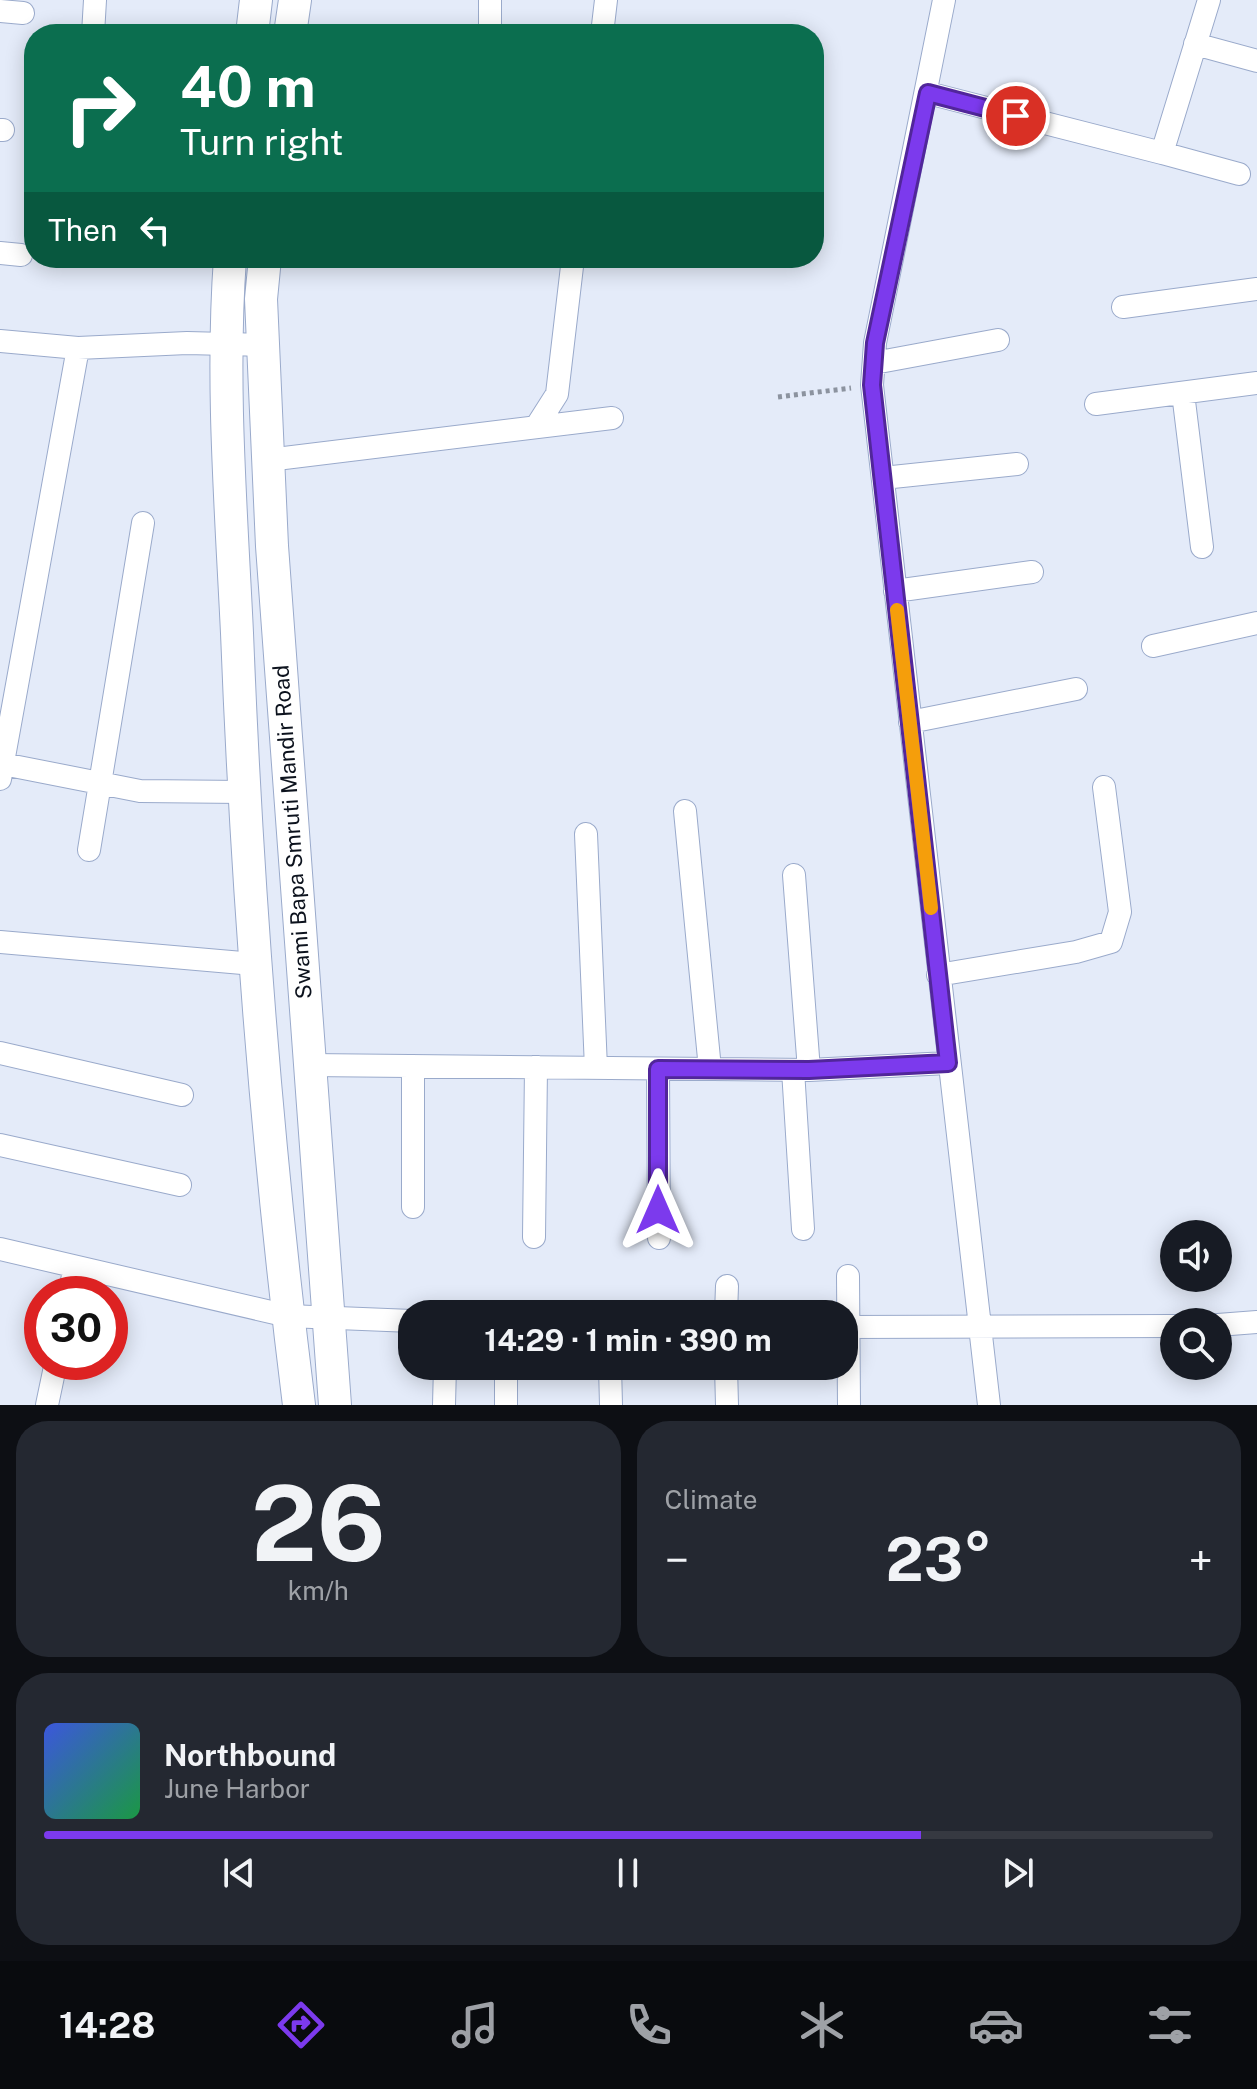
<!DOCTYPE html>
<meta charset="utf-8">
<style>
body{margin:0;font-family:"Public Sans",sans-serif;background:#242831;color:#f1f3f6;height:100vh;display:flex;flex-direction:column;font-size:30px;white-space:nowrap}
*{box-sizing:border-box;margin:0}
p{font-size:26px;color:#9ea1a6}
.icon{flex:none;width:44px;height:44px;fill:none;stroke:currentColor;stroke-width:2;stroke-linecap:round;stroke-linejoin:round}
.map{position:relative;height:1405px;overflow:hidden}
.drawer{display:flex;flex-direction:column;gap:16px;padding:16px;background:#0d0f14;flex:1}
.drawer>*{flex:none}
.banner{position:absolute;left:24px;top:24px;width:800px;height:244px;border-radius:32px;box-shadow:0 4px 20px #0003;background:#0b6e4f;color:#fff;overflow:hidden}
.buttons{position:absolute;left:1160px;top:1220px;display:grid;gap:16px}
.buttons a{display:grid;place-items:center;width:72px;height:72px;border-radius:50%;background:#171b24;box-shadow:0 4px 20px #0003;font-size:40px}
.speed{position:absolute;left:24px;top:1276px;display:flex;gap:16px;font-size:40px;font-weight:700;text-align:center}
.speed>*{display:grid;place-content:center;width:104px;height:104px;border-radius:50%;background:#171b24;box-shadow:0 4px 20px #0003;line-height:1}
.speed .limit{border:12px solid #d22;background:#fff;color:#111}
.pin{position:absolute;display:grid;place-items:center;width:68px;height:68px;color:#fff;margin:-34px;border:4px solid #fff;border-radius:50%;box-shadow:0 2px 8px #0007}
.me{position:absolute;width:88px;margin:-44px;rotate:0deg;stroke-linejoin:round;filter:drop-shadow(0 0 6px #0008)}
.turn{display:flex;align-items:center;gap:28px;height:168px;padding:0 24px;font-size:36px}
.turn .icon{width:104px;height:104px;stroke-width:2.5}
.turn b{display:block;font-size:56px;line-height:68px}
.then{display:flex;align-items:center;height:76px;padding:0 24px;background:#0003;gap:16px;font-size:30px}
.big{font-size:60px;font-weight:700;line-height:1.1}
.drawer .tile{flex:1;display:flex;flex-direction:column;justify-content:center;gap:12px;min-width:0;padding:0 28px;border-radius:32px;background:#242831}
.drawer .dial{align-items:center;gap:0}
.dial b{font-size:104px;line-height:1}
.song{display:flex;align-items:center;gap:24px}
.cover{width:96px;height:96px;border-radius:12px;background:linear-gradient(135deg,hsl(230 70% 55%),hsl(140 70% 35%))}
.played{height:8px;border-radius:4px;background:linear-gradient(90deg,#7c3aed 75%,#363941 75%)}
.keys{display:flex;justify-content:space-around;direction:ltr}
.heat{display:flex;justify-content:space-between;align-items:center;font-size:44px;direction:ltr}
.drawer .tiles{flex:1;display:grid;gap:16px;grid-template-columns:1fr 1fr}
.tile:last-child{grid-column:span 2}
.trip{position:absolute;left:398px;top:1300px;width:460px;height:80px;border-radius:32px;background:#171b24;box-shadow:0 4px 20px #0003;font-weight:700;line-height:80px;text-align:center}
.menu{display:flex;height:128px;justify-content:space-around;align-items:center;background:#090b0e;color:#9ea1a6}
.menu .icon{width:56px;height:56px}
.menu .selected{color:#7c3aed}
.menu b{font-size:36px;color:#f1f3f6}
.map>svg:first-child{display:block}
.lines{fill:none;stroke-linecap:round;stroke-linejoin:round}
.street-casing{stroke:#9aaacb;stroke-width:24}
.secondary-casing{stroke:#9aaacb;stroke-width:34}
.path{stroke:#8c939f;stroke-width:5;stroke-dasharray:4 4;stroke-linecap:butt}
.street{stroke:#fff;stroke-width:22}
.secondary{stroke:#fff;stroke-width:32}
.route-casing{stroke:#51269a;stroke-width:20}
.route{stroke:#7c3aed;stroke-width:14}
.slow{stroke:#f59e0b;stroke-width:14}
.labels{text-anchor:middle;stroke-width:6;stroke-linejoin:round;paint-order:stroke}
.street-label{font-size:22px;fill:#0c121d;stroke:#fff}
</style>
<div class="map">
<svg width="1257" height="1405" viewBox="0 0 1257 1405">
<rect width="100%" height="100%" fill="#e4ebf9"/>
<g class="lines">
<defs>
<path id="street" d="M944,0L875,343L872,385L989,1405
M0,11L23,13
M93,34L95,0
M490,34V0
M602,34L606,0
M1195,44L1257,61
M928,93L1162,153L1209,0
M0,130H3
M1162,153L1239,174
M0,253L21,255
M1123,307L1257,289
M0,341L78,348L187,343L262,345
M874,363L998,340
M1183,393L1202,547
M1096,404L1257,383
M536,427L557,394L573,258
M268,460L612,418
M883,478L1017,464
M895,591L1032,572
M1153,646L1257,623
M910,722L1076,689
M3,764L140,791L243,792
M0,779L78,348
M685,811L710,1069
M586,834L596,1068
M89,850L143,523
M794,875L809,1070
M0,942L254,964
M938,975L1076,952L1111,942L1120,912L1104,787
M0,1053L182,1095
M309,1065L809,1070L948,1063
M413,1066V1207
M658,1069L659,1238
M793,1070L803,1229
M0,1145L180,1185
M534,1237L536,1067
M0,1249L288,1316L412,1321
M848,1276L849,1405
M69,1294L75,1267
M726,1314L727,1286
M1218,1325L1257,1322
M844,1327L1174,1326
M610,1366L611,1405
M726,1366L727,1405
M47,1405L56,1362
M444,1405L445,1366
M506,1405V1366"/>
<path id="secondary" d="M252,34L256,0
M290,34L295,0
M230,258C221,382 231,508 237,633C247,891 267,1148 299,1405
M265,258L261,299L272,546L335,1405"/>
</defs>
<use href="#street" class="street-casing"/>
<use href="#secondary" class="secondary-casing"/>
<path class="path" d="M778,397L851,388"/>
<use href="#street" class="street"/>
<use href="#secondary" class="secondary"/>
</g>
<g class="lines">
<defs>
<path id="route" d="M658,1210V1069L809,1070L948,1063L872,385L875,343L928,93L1016,116"/>
</defs>
<use href="#route" class="route-casing"/>
<use href="#route" class="route"/>
<path class="slow" d="M897,610L931,908"/>
</g>
<g class="labels">
<g class="street-label">
<text transform="translate(292 832) rotate(-94)" y="8">Swami Bapa Smruti Mandir Road</text>
</g>
</g>
</svg>
<div class="buttons">
<a><svg class="icon" aria-label="sound" viewBox="0 0 24 24"><path d="M4 9h4l5-4v14l-5-4H4zM17 9q2 3 0 6"/></svg></a>
<a><svg class="icon" aria-label="search" viewBox="0 0 24 24"><circle cx="10" cy="10" r="6"/><path d="M15 15l6 6"/></svg></a>
</div>
<div class="speed"><div class="limit">30</div></div>
<div class="pin" style="left:1016px;top:116px;background:#d93025"><svg class="icon" aria-label="arrive" viewBox="0 0 24 24"><path d="M6 21V4h12l-3 4 3 4H6"/></svg></div>
<svg class="me" style="left:658px;top:1210px" viewBox="-20 -20 40 40"><path d="M0-17L14 15 0 8-14 15z" fill="#7c3aed" stroke="#fff" stroke-width="4"/></svg>
<div class="trip">14:29 · 1 min · 390 m</div>
<div class="banner">
<div class="turn"><svg class="icon" aria-label="right" viewBox="0 0 24 24"><path d="M7 20v-9h11M14 6l5 5-5 5"/></svg><div><b>40 m</b>Turn right</div></div>
<div class="then">Then<svg class="icon" aria-label="left" viewBox="0 0 24 24"><path d="M17 20v-9H6M10 6l-5 5 5 5"/></svg></div>
</div>
</div>
<section class="drawer">
<div class="tiles">
<div class="tile dial"><b>26</b><p>km/h</p></div>
<div class="tile"><p>Climate</p>
<div class="heat"><a>−</a><b class="big">23°</b><a>+</a></div>
</div>
<div class="tile">
<div class="song"><i class="cover"></i><div><b>Northbound</b><p>June Harbor</p></div></div>
<div class="played"></div>
<div class="keys"><svg class="icon" aria-label="previous" viewBox="0 0 24 24"><path d="M18 5L8 12l10 7zM5 5v14"/></svg><svg class="icon" aria-label="pause" viewBox="0 0 24 24"><path d="M8 5v14M16 5v14"/></svg><svg class="icon" aria-label="next" viewBox="0 0 24 24"><path d="M6 5l10 7-10 7zM19 5v14"/></svg></div>
</div>
</div>
</section>
<nav class="menu">
<b>14:28</b>
<svg class="icon selected" aria-label="directions" viewBox="0 0 24 24"><path d="M12 3l9 9-9 9-9-9zM9 14v-3h6M13 9l2 2-2 2"/></svg>
<svg class="icon" aria-label="music" viewBox="0 0 24 24"><path d="M9 18V5l10-2v13"/><circle cx="6" cy="18" r="3"/><circle cx="16" cy="16" r="3"/></svg>
<svg class="icon" aria-label="phone" viewBox="0 0 24 24"><path d="M5 4h4l2 5-3 2q2 4 5 5l2-3 5 2v4C11 20 4 13 5 4z"/></svg>
<svg class="icon" aria-label="climate" viewBox="0 0 24 24"><path d="M12 3v18M4 7l16 10M4 17L20 7"/></svg>
<svg class="icon" aria-label="car" viewBox="0 0 24 24"><path d="M5 17H2v-5l4-1 3-4h7l3 4 3 1v5h-3M9 17h6M6 11h13"/><circle cx="7" cy="17" r="2"/><circle cx="17" cy="17" r="2"/></svg>
<svg class="icon" aria-label="filters" viewBox="0 0 24 24"><path d="M4 7h16M4 17h16"/><circle cx="9" cy="7" r="2"/><circle cx="15" cy="17" r="2"/></svg>
</nav>
